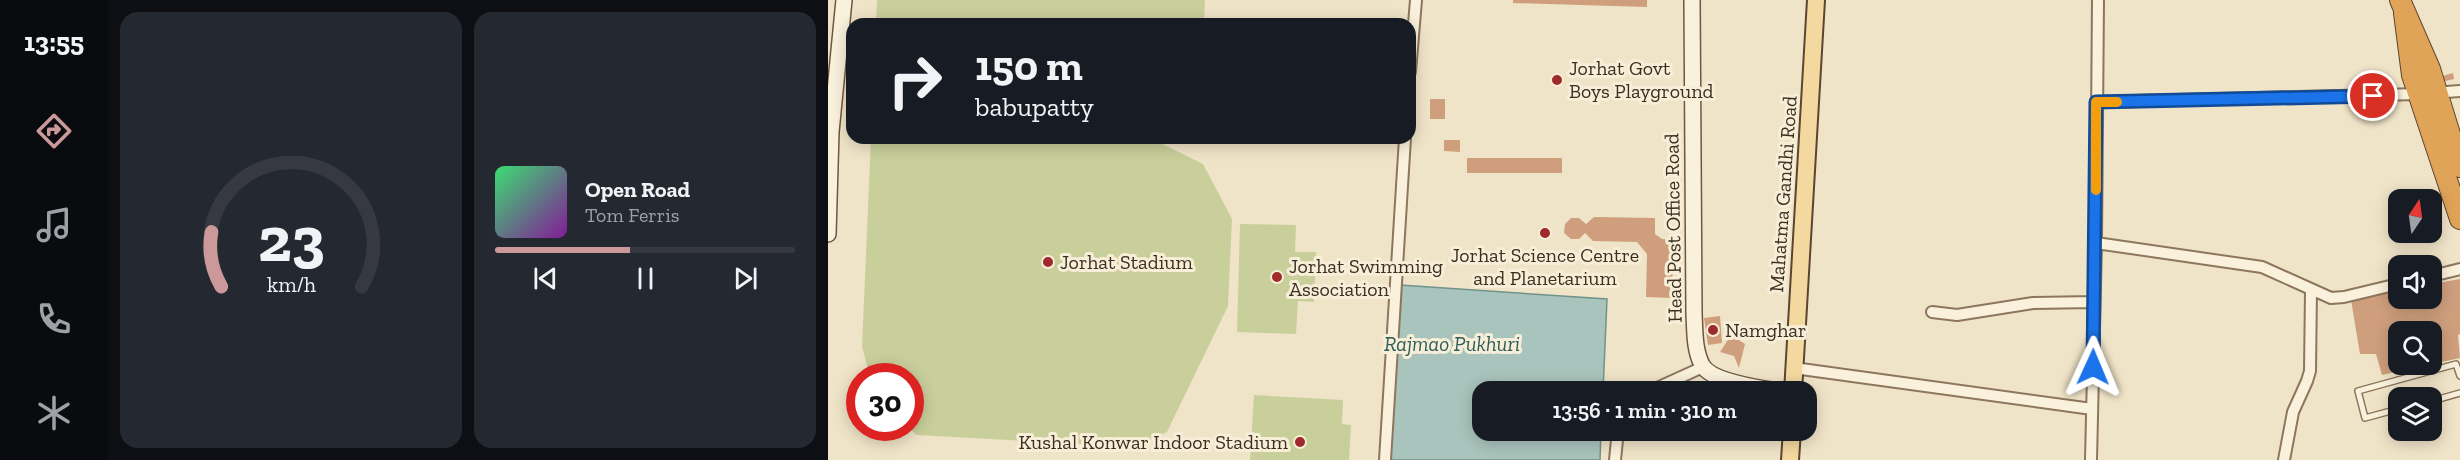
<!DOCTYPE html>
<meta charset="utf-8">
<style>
body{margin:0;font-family:"Zilla Slab",serif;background:#242831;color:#f1f3f6;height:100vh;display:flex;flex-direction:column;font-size:22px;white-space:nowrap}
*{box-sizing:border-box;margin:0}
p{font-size:20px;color:#9ea1a6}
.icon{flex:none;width:33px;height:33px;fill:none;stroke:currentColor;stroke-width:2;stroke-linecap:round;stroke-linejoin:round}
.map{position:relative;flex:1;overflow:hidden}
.drawer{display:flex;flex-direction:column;gap:12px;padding:12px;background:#0d0f14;width:720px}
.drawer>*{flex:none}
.guide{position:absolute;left:18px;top:18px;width:570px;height:126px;border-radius:18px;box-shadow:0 3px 15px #0003;background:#171b24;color:#f1f3f6;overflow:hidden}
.needle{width:39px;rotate:13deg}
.fabs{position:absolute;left:1560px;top:189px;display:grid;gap:12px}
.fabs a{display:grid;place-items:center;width:54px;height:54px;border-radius:12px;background:#171b24;box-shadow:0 3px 15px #0003;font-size:30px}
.speed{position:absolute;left:18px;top:363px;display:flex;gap:12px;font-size:30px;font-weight:700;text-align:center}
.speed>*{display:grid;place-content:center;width:78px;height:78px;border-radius:50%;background:#171b24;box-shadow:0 3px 15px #0003;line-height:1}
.speed .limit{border:9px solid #d22;background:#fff;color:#111}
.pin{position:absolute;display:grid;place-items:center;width:51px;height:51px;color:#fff;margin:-26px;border:3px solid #fff;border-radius:50%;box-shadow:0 2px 6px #0007}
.me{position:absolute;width:66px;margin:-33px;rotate:1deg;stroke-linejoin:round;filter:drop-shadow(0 0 4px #0008)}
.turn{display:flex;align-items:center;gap:21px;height:126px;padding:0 30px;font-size:27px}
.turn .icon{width:78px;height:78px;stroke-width:2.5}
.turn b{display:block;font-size:42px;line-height:51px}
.drawer .widget{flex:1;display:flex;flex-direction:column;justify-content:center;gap:9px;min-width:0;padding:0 21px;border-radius:18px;background:#242831}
.drawer .dial{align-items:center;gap:0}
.dial svg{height:156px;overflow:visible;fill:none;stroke:#363941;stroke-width:7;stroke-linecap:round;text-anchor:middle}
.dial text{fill:#f1f3f6;stroke:none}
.song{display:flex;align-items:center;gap:18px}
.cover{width:72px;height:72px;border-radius:9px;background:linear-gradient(135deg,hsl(140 70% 55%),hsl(290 70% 35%))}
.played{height:6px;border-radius:3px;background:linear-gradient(90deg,#cc999b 45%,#363941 45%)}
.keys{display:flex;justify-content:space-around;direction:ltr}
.drawer .tiles{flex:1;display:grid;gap:12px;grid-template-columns:repeat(2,1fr)}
.trip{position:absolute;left:644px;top:381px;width:345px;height:60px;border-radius:18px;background:#171b24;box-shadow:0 3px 15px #0003;font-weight:600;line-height:60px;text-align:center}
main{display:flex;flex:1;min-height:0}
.dock{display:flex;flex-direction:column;width:108px;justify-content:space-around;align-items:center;background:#090b0e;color:#9ea1a6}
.dock .icon{width:42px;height:42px}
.dock .on{color:#cc999b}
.dock b{font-size:27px;color:#f1f3f6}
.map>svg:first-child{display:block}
.green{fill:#c9cf9b}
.water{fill:#a9c4bc;stroke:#6f938a;stroke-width:1.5}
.building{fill:#cf9f7d}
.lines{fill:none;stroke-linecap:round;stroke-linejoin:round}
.lane-casing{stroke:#8d765c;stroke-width:8}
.street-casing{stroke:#8d765c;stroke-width:14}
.secondary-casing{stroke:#6f573f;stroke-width:18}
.primary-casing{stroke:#5b4430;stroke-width:20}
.highway-casing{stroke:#5b4430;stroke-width:22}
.lane{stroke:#faf1dc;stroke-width:5}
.street{stroke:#faf1dc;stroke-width:10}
.secondary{stroke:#faf1dc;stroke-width:15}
.primary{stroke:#f3d9a0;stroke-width:16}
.highway{stroke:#e0a458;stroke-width:20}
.route-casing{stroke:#114b97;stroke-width:15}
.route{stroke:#1a73e8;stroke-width:10}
.slow{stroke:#f59e0b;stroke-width:10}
.poi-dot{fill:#9e2a2b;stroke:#f7eed8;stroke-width:2}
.labels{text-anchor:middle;stroke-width:6;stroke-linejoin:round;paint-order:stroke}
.poi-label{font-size:20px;fill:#3d2e20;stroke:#f7eed8;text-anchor:start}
.street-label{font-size:20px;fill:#3d2e20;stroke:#f7eed8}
.water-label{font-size:21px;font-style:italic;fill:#2f5d5a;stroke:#f7eed8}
</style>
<main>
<nav class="dock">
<b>13:55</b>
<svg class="icon on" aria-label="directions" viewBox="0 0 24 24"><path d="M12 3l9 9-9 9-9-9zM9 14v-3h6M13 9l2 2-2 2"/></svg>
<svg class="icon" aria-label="music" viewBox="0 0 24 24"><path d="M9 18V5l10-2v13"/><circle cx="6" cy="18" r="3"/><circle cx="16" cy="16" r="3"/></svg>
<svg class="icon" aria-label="phone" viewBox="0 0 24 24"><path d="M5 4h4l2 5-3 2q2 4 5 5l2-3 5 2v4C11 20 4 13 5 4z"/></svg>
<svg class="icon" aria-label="climate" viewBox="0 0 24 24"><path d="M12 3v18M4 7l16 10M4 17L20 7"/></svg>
</nav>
<section class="drawer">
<div class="tiles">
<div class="widget dial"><svg viewBox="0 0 100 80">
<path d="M14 69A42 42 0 1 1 86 69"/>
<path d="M14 69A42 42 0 0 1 9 41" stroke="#cc999b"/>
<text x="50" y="56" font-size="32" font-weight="700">23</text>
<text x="50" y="72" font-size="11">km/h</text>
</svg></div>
<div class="widget">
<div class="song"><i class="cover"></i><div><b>Open Road</b><p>Tom Ferris</p></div></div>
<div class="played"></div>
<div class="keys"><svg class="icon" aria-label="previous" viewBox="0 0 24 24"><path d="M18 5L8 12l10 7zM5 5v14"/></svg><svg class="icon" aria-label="pause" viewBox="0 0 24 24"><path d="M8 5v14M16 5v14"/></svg><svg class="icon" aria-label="next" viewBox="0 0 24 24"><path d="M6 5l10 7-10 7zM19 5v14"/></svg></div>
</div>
</div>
</section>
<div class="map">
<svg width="1632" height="460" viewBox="0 0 1632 460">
<rect width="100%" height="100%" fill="#f0e4c8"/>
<path class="green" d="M49,0H377L376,24H48Z
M43,138H322L375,164L404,219L400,306L339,432L308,447L89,435L80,428H82V376H42L34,347Z
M412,224L468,225L467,252H488L486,302L470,301L468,334L409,332Z
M426,395L515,400L514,424L523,425L521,460H422Z"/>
<path class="water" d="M572,285L779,299L775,391L654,392V430L773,431L772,460H560Z"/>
<path class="building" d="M685,0H819V7L685,3Z
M1625,73L1626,79L1613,82L1611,77Z
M602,99H617V119H602Z
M616,140H632V152L616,151Z
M639,158H734V173H639Z
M766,217L827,218V234L834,239L845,240L844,298L818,297L819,254L809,242L765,241L757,233L751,239H743L736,233L737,224L743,218H751L758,224Z
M1632,279V334L1630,335L1632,358L1604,364V332H1570V364L1599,365L1554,375L1548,354H1532L1523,300L1570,291V298H1604V284Z
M892,316L894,343L880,345L876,318Z
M903,335L917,344L911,368L906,356L892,352Z"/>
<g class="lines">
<defs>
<path id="lane" d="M1604,401L1632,393
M1570,409L1537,418L1530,391L1628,364L1632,376"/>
<path id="street" d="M582,72L588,0
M1268,102L1591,94L1632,91
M1268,243L1434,267L1503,298L1516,297L1570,284
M1604,276L1632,269
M1104,312L1129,315L1205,303L1266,302
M966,368L1264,409
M820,392L875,367
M557,460L577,138
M787,460L790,430
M1263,460L1268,243L1270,0
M1456,460L1465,412L1479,381L1482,371L1483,290"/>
<path id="secondary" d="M864,0L866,314C867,331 866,349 874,365C884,383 937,389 957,392
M0,234L3,132L16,0"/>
<path id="primary" d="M965,392L988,0
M962,460L964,430"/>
<path id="highway" d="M1572,0L1602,69L1632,167
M1576,13L1584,75L1632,219"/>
</defs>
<use href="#lane" class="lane-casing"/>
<use href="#street" class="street-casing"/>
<use href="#secondary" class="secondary-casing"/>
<use href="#primary" class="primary-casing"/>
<use href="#highway" class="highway-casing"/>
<use href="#lane" class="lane"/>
<use href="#street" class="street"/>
<use href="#secondary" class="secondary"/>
<use href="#primary" class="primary"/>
<use href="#highway" class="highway"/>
</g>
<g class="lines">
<defs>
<path id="route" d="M1265,367L1268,102L1545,96"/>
</defs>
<use href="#route" class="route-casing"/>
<use href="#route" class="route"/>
<path class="slow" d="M1268,190V102H1289"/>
</g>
<g class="poi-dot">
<circle cx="729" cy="80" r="6"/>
<circle cx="717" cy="233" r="6"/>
<circle cx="220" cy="262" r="6"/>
<circle cx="449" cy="277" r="6"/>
<circle cx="885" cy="330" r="6"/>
<circle cx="472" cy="442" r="6"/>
</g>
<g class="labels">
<g class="poi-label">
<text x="741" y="75">Jorhat Govt<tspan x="741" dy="23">Boys Playground</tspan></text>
<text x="717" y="262" text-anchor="middle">Jorhat Science Centre<tspan x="717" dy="23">and Planetarium</tspan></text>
<text x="232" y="269">Jorhat Stadium</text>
<text x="461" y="273">Jorhat Swimming<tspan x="461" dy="23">Association</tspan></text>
<text x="897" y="337">Namghar</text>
<text x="460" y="449" text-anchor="end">Kushal Konwar Indoor Stadium</text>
</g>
<g class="street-label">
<text transform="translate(955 194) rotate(-86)" y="7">Mahatma Gandhi Road</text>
<text transform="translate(845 228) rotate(-91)" y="7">Head Post Office Road</text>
</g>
<g class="water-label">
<text x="624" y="351">Rajmao Pukhuri</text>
</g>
</g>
</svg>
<div class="fabs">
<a><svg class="needle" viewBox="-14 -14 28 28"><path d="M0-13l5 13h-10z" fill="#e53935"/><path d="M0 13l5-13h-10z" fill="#9ea1a6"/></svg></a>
<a><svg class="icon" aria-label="sound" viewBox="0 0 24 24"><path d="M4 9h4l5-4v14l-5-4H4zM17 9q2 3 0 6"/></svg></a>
<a><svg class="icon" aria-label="search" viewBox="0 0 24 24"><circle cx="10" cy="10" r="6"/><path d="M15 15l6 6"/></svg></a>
<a><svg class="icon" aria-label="layers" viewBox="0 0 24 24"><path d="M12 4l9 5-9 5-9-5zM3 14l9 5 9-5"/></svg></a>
</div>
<div class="speed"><div class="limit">30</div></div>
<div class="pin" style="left:1545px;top:96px;background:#d93025"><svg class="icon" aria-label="arrive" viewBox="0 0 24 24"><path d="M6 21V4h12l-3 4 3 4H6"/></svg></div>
<svg class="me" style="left:1265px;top:367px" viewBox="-20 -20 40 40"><path d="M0-17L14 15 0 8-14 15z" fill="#1a73e8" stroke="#fff" stroke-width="4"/></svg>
<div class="trip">13:56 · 1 min · 310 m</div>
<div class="guide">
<div class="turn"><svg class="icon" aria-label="right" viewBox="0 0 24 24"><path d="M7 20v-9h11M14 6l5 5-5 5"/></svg><div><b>150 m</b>babupatty</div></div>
</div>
</div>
</main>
